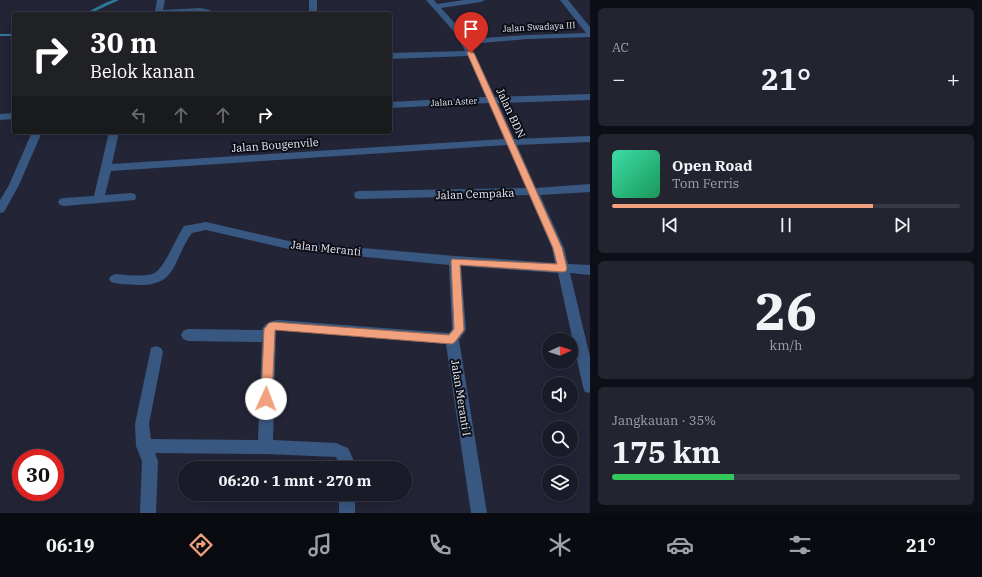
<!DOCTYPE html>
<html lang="id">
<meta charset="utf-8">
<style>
body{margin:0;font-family:"IBM Plex Serif",serif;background:#232430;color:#f1f3f6;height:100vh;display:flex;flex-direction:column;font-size:15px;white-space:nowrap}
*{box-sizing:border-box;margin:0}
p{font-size:13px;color:#9fa1a8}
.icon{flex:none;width:22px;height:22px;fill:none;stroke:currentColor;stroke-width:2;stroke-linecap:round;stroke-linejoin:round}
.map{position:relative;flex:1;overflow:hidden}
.side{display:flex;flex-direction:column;gap:8px;padding:8px;background:#0e0f16;width:392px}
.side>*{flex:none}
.top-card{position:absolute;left:12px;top:12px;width:380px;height:122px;border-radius:4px;box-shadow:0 2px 10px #0003,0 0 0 1px #383945;background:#202124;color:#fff;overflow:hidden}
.needle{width:26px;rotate:87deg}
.buttons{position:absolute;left:542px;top:333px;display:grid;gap:8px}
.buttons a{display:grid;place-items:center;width:36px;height:36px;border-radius:50%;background:#1a1b28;box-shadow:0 2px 10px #0003,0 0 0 1px #383945;font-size:20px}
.speed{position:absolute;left:12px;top:449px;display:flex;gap:8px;font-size:20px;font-weight:700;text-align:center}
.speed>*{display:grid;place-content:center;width:52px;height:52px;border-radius:50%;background:#1a1b28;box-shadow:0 2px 10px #0003,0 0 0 1px #383945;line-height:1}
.speed .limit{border:6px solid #d22;background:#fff;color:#111}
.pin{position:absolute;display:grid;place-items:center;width:34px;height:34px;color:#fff;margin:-41px -17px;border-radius:50% 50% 50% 0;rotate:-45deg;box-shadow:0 0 4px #0007}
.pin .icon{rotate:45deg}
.me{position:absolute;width:44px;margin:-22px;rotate:2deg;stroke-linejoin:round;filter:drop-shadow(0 0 3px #0008)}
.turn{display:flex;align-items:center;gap:14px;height:84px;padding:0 12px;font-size:18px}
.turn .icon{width:52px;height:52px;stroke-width:2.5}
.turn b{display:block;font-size:28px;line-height:34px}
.lanes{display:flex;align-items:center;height:38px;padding:0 12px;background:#0003;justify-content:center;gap:20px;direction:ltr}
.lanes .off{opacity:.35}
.big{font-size:30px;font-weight:700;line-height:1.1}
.side .widget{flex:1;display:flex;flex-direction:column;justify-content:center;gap:6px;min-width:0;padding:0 14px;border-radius:6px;background:#232430}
.side .dial{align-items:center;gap:0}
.dial b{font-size:52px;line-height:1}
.song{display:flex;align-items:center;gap:12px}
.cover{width:48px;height:48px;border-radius:6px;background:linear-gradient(135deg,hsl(160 70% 55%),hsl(150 70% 35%))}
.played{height:4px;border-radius:2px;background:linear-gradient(90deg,#f1a17d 75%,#383945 75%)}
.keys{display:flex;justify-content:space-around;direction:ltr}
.heat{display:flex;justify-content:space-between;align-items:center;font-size:22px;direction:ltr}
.charge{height:6px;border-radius:3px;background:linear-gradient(90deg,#34c759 35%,#383945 0)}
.trip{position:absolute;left:178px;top:461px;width:234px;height:40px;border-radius:20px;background:#1a1b28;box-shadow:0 2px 10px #0003,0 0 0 1px #383945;font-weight:700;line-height:40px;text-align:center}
.tabs{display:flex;height:64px;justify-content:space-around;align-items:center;background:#0a0b10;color:#9fa1a8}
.tabs .icon{width:28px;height:28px}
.tabs .current{color:#f1a17d}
.tabs b{font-size:18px;color:#f1f3f6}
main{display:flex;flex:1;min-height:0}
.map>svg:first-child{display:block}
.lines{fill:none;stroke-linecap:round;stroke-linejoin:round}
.stream{fill:#2e799a;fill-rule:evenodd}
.street{fill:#385881;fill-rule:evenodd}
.route{fill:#f1a17d;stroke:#9d6951}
.labels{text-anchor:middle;stroke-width:4;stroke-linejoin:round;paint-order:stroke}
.far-street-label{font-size:9px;fill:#e7e9f5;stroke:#0d0e16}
.street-label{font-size:11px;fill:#e7e9f5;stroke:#0d0e16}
</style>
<main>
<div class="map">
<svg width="590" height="513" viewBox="0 0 590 513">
<rect width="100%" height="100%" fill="#232436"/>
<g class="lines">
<path class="stream" d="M113,0H119L89,14H84L105,3Z
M0,34H14V36H0Z"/>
<path class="street" d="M157,0H165L163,10L200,8L210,10L211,14L200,12L134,14L138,12L155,11Z
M309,0H317V14H247L251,12L309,11Z
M426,0H434L437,4L464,0H485L481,2L441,8L462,31L467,39L528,35L586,33L560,0H568L590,27V37L528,39L470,44L495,97L590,94V100L498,103L514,139L590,136V142L517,145L536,188L590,184V192L540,195L564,248L568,264L590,265V275L570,273L590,357V393L585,392L583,387L558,273L461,266L466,330L459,340L487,513H471L446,344L278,330L276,331L273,440L336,443L348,448L355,463V468H339V463L336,457L265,454L155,453L158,461L156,513H140L142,461L136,446L135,424L151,348L156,346L161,348L163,352L149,424L151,439L258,440L262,342L188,341L183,339L181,335L183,331L188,329L262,330C264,323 271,321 278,320L449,333L452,329L449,265L293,250L206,230L192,233C173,258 178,286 139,285C129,284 119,285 111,282L109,279L111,276L115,274C126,275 141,277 152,274C164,271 176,237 184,226L206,222L293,242L455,256L555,263L552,248L529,195L359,199L355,198L354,195L355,192L359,191L526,188L507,145L111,171L105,195L131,193L135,194L136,197L135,200L64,206L60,205L58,202L60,199L64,198L94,196L109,132H119L112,164L504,139L489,103L390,108V102L486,97L468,56L390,59V53L465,51L456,34Z
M14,113V119L0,120V114Z
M32,132H42L19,185L4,212L0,213V200L9,185Z
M339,494H355V513H339Z"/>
</g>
<path class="route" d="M468,51L474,53L562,248L567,268L566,271L563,272L460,265L464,330L455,342L452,344L275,330L272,399L270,403L266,404L263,403L261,399L264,329L269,323L273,322L449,335L454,329L451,261L452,259L557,264L553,248L467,53Z"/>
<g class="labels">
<g class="far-street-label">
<text transform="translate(539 27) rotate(-3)" y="3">Jalan Swadaya III</text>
<text transform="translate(454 102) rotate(-3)" y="3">Jalan Aster</text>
</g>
<g class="street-label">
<text transform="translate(511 113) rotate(65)" y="4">Jalan BDN</text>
<text transform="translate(275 145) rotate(-4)" y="4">Jalan Bougenvile</text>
<text transform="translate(475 194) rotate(-2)" y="4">Jalan Cempaka</text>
<text transform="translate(326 248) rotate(6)" y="4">Jalan Meranti</text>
<text transform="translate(461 398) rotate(81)" y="4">Jalan Meranti I</text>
</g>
</g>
</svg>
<div class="buttons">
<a><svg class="needle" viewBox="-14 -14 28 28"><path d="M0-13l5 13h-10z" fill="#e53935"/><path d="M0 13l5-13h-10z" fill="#9fa1a8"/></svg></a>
<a><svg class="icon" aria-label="sound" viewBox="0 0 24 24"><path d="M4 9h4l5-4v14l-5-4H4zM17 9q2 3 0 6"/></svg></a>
<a><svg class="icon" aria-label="search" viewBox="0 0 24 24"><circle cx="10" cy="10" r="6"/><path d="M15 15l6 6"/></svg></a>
<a><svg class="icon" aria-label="layers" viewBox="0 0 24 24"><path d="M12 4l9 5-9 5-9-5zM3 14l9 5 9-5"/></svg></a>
</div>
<div class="speed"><div class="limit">30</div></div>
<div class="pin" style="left:471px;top:53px;background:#d93025"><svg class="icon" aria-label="arrive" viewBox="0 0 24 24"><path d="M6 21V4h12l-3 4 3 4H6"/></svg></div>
<svg class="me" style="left:266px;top:399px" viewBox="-20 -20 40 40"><circle r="19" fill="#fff"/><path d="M0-13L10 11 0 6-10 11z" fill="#f1a17d"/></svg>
<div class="trip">06:20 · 1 mnt · 270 m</div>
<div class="top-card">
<div class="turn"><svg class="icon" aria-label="right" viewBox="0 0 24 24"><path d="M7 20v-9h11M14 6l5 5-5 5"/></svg><div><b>30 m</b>Belok kanan</div></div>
<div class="lanes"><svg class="icon off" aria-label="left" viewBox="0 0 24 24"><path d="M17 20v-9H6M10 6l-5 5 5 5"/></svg><svg class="icon off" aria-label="ahead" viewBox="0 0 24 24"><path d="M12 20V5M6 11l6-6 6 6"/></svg><svg class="icon off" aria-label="ahead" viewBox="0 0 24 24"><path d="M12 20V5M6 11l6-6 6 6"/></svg><svg class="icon" aria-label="right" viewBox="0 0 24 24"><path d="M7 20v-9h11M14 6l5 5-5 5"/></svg></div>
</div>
</div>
<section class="side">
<div class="widget"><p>AC</p>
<div class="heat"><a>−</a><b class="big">21°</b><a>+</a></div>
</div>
<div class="widget">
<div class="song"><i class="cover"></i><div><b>Open Road</b><p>Tom Ferris</p></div></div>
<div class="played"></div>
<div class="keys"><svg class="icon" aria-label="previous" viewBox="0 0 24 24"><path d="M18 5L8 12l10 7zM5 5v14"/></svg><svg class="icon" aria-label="pause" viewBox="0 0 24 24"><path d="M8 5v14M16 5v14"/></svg><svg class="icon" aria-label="next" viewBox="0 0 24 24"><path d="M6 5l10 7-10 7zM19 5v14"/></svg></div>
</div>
<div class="widget dial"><b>26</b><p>km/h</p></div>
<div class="widget"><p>Jangkauan · 35%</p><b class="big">175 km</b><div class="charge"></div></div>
</section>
</main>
<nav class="tabs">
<b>06:19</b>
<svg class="icon current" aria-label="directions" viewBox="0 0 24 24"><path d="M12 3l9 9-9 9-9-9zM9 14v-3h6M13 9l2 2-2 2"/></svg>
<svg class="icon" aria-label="music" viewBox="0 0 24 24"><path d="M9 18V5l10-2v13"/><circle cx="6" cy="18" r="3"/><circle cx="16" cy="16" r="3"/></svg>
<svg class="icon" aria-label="phone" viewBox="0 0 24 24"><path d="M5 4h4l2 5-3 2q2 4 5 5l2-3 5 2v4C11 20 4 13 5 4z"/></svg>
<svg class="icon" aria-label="climate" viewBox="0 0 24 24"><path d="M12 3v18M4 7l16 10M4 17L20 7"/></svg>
<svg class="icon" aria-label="car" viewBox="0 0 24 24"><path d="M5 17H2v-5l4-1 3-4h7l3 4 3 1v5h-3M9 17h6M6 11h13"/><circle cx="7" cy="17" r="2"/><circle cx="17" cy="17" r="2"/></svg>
<svg class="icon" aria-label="filters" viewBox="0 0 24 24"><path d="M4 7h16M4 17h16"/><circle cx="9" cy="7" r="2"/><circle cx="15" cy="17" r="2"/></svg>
<b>21°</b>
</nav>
